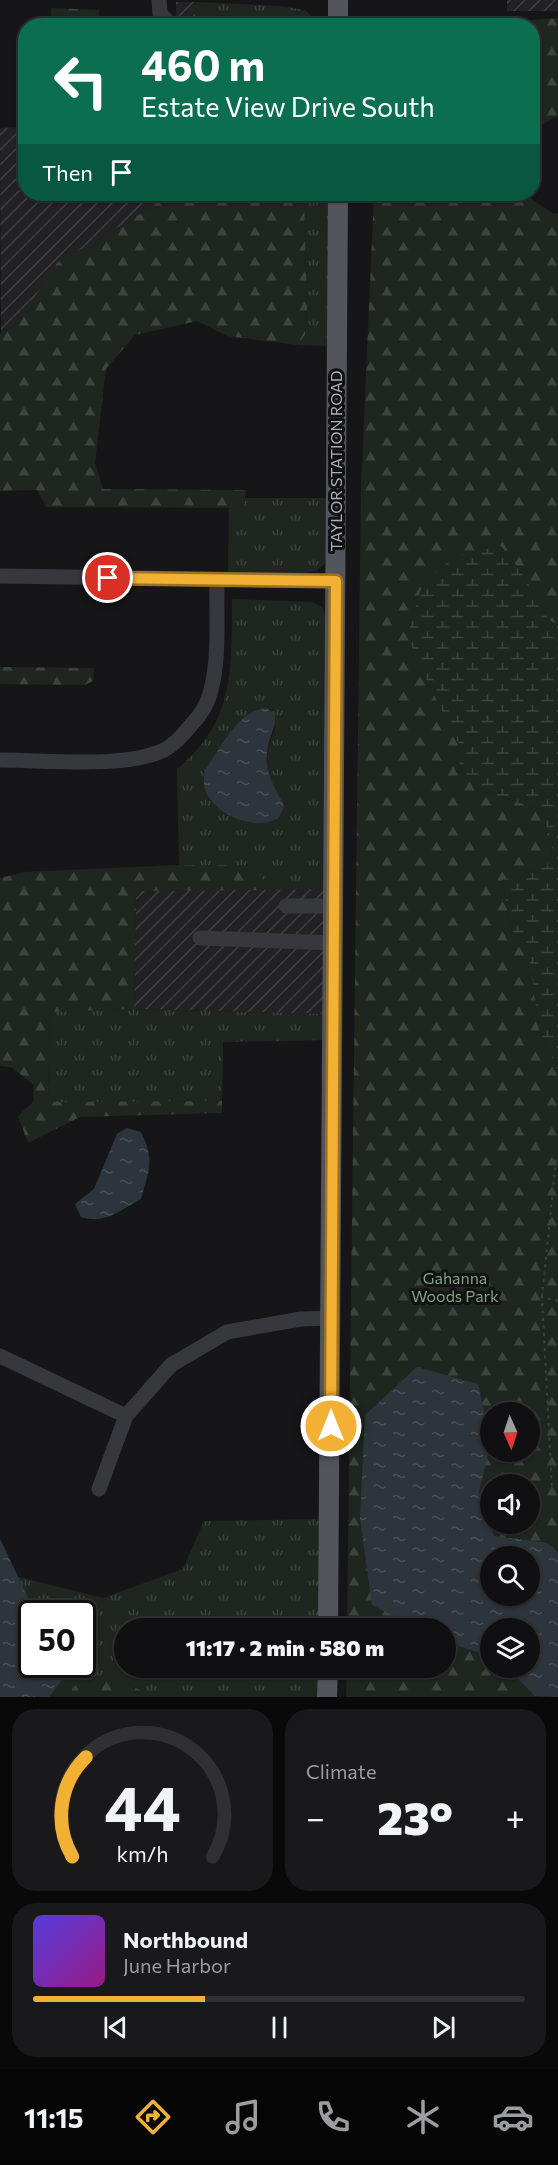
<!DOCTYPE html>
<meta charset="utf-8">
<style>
body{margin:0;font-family:Commissioner,sans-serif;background:#19191b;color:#f1f3f6;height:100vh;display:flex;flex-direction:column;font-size:22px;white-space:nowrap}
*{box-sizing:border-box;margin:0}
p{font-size:20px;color:#9c9d9f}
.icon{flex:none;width:33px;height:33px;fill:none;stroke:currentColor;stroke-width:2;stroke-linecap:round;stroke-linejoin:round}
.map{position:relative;height:1697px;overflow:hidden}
.sheet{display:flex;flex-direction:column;gap:12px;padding:12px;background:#09090a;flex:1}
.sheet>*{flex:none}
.banner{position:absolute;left:18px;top:18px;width:522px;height:183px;border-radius:24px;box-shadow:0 2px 4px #0004,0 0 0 2px #303032;background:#0b6e4f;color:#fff;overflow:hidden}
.needle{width:39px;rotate:177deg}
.fabs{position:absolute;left:480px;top:1402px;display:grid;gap:12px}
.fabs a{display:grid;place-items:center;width:60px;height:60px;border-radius:50%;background:#101012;box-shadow:0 2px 4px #0004,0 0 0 2px #303032;font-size:30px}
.speed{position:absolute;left:18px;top:1600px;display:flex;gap:12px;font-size:30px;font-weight:700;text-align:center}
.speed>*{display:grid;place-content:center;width:78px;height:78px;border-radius:50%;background:#101012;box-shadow:0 2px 4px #0004,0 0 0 2px #303032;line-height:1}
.speed .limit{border:3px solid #111;border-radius:9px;background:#fff;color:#111}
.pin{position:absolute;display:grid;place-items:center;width:51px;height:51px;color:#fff;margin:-26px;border:3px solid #fff;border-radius:50%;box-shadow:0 2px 6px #0007}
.me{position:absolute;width:66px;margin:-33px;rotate:0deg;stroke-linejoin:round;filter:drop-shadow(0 0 4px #0008)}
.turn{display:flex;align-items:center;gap:21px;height:126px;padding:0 24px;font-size:27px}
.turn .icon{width:78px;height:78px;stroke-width:2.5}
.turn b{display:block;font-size:42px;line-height:51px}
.then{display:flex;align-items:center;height:57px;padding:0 24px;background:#0003;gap:12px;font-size:22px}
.big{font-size:45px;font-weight:800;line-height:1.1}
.sheet .widget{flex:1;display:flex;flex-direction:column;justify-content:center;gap:9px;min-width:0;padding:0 21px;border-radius:24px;background:#19191b}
.sheet .dial{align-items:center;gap:0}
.dial svg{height:156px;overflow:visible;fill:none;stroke:#303032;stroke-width:7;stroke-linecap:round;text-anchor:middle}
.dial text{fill:#f1f3f6;stroke:none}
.song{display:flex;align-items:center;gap:18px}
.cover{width:72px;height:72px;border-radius:9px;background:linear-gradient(135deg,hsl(250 70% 55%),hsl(310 70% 35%))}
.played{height:6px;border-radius:3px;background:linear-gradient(90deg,#f2b134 35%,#303032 35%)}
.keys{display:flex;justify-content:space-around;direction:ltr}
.heat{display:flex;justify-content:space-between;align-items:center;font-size:33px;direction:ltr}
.sheet .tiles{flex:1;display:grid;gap:12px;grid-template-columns:1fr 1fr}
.widget:last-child{grid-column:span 2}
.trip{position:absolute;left:114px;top:1618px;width:342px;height:60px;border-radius:30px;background:#101012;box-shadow:0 2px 4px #0004,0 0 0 2px #303032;font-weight:800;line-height:60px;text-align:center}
.dock{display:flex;height:96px;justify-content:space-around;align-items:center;background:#060607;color:#9c9d9f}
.dock .icon{width:42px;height:42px}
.dock .current{color:#f2b134}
.dock b{font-size:27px;color:#f1f3f6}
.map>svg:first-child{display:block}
.industrial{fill:url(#industrial-furrows)}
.grass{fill:url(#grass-tufts);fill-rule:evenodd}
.forest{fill:url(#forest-firs);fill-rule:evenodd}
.wetland{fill:url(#wetland-marsh)}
.water{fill:url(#water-ripples);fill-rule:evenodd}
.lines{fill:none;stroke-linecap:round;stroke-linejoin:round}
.path{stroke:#3d3f44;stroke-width:2;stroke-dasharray:3 4.5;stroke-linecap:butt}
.minor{stroke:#37383d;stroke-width:15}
.major{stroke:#53555c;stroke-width:20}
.route-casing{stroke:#9d7322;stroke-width:15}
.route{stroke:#f2b134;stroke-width:10}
.labels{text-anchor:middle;stroke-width:6;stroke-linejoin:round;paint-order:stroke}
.street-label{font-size:16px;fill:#a8adb8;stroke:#111113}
.park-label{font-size:16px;fill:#7fa381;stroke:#111113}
</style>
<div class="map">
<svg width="558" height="1697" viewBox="0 0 558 1697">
<defs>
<pattern id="industrial-furrows" width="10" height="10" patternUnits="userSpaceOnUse" patternTransform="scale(1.5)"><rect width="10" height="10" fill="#222225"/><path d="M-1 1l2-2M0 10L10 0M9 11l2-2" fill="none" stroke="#3f3f43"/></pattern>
<pattern id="grass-tufts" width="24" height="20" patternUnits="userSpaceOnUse" patternTransform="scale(1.5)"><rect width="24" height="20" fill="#1e261f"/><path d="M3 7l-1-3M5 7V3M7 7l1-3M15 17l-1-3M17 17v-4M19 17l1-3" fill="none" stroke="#3c433d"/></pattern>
<pattern id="forest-firs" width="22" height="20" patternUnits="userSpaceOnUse" patternTransform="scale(1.5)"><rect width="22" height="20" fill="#1e261f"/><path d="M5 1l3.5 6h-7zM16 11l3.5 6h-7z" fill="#3c433d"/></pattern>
<pattern id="wetland-marsh" width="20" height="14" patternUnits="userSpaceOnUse" patternTransform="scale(1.5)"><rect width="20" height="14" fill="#1e261f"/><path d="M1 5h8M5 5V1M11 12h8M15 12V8" fill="none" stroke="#3c433d"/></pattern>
<pattern id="water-ripples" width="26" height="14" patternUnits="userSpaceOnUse" patternTransform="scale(1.5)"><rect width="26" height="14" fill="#2c353c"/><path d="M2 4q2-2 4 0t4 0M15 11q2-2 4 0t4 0" fill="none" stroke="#485056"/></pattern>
</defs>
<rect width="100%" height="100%" fill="#161618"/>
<path class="industrial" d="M507,0H558V11H507Z
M176,2H196L195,25L176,26Z
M25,127L26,194H174L58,263L14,329L1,334L0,128Z
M328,889V1014L134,1009L136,891Z"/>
<path class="grass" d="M196,2L280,6L305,10L321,25H273L260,22L195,19Z
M304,194H328L329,346L297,345L305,335L307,309Z
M245,498H329V544L325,563L317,571L303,573L228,572L229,508H244Z
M232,599L313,602L323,608L328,623V889L272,890L250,865H179L177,769C236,720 231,669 232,599ZM276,725C266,752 262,767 277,792L210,801Z
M134,1009L328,1014L326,1040L223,1042L222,1101L48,1103L50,1012Z
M323,1519L321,1629H124V1668H321V1697H154L124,1682L72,1689V1697H49L70,1670L71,1665H82V1614H36L18,1577L103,1598L183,1569L204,1521Z"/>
<path class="forest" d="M51,8L99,10V25H51Z
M558,18V117L553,118L533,130L532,26L458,25Z
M195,19L261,22L273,25H195Z
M174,194H304L307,309L305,335L297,345L227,336L197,321L135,335L106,369L95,463L103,489L246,490L244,508L46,507L37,490L0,491V334L14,328L57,263Z
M374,194H524L554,214L558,213V625L549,620L521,572L501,546L426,679L460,746V770L479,790L539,809L553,843L548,866L502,880L511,928L531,966L538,1027L558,1070V1697H346L347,1668H446V1629H347L361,487ZM490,1413H530V1452H490ZM490,1485H530V1524H490ZM490,1557H530V1596H490ZM490,1629H530V1668H490Z
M0,667L94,668L93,681L85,685L0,684Z
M179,865H250L272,890L136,891L134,1009L50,1012L48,1102L222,1101V1113L80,1117L28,1143L18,1116L33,1102L34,1085L11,1067L0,1066V878L25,872Z
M82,1678L124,1682L154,1697H72V1689Z"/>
<path class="wetland" d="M501,546L521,572L549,620L558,625V1070L538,1027L531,966L511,928L502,880L548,866L553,843L539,809L479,790L459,769L460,746L426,679L407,636L422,586L454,556Z"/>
<path class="water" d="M267,708L275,715C276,727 270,735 268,747C263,773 274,784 284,806L279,818C272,821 265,824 256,823C229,821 195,799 206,769C221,747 238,710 267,708Z
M127,1128L141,1132C155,1160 149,1170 141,1199C120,1210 105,1225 81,1217L75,1204L94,1189L117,1134Z
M417,1367L478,1384L490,1437V1445L479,1492L494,1536L547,1543L558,1552V1697L535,1696L507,1668H530V1629H490V1656L446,1642V1629H419L372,1605L360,1518L365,1415ZM490,1557H530V1596H490Z
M0,1539L36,1614H32V1665H71L70,1670L49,1697H0Z"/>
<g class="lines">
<path class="path" d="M542,1297L556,1160L558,1159
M558,1301L542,1297L552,1489L558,1495"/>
<path class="minor" d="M159,0L160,13L172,26
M0,576L336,581
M0,760C45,760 125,769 164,750C174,745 184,734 191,725C201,715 208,703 211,690C220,655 216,615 217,579
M286,906H333
M200,938L333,943
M0,1356L126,1416
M99,1489L126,1416L171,1365L227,1332L301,1319L331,1318"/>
<path class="major" d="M338,0V26
M328,1629L338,194
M327,1697L328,1668"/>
</g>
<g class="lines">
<defs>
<path id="route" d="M108,578L336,581L331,1426"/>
</defs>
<use href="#route" class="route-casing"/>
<use href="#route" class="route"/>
</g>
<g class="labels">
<g class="street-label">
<text transform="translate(336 461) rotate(-90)" y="6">TAYLOR STATION ROAD</text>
</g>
<g class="park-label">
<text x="455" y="1284">Gahanna<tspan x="455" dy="18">Woods Park</tspan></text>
</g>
</g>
</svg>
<div class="fabs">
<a><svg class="needle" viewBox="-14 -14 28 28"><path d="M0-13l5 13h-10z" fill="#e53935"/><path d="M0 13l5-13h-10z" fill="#9c9d9f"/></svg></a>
<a><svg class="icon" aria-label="sound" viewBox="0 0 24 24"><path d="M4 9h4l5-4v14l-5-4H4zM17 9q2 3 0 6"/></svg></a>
<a><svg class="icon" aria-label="search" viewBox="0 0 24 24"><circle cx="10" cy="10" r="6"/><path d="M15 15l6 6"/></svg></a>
<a><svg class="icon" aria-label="layers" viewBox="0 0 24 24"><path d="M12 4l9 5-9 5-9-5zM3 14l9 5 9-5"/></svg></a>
</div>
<div class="speed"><div class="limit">50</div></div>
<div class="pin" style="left:108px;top:578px;background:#d93025"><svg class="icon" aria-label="arrive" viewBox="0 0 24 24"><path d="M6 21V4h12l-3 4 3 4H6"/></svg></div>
<svg class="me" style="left:331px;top:1426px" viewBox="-20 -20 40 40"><circle r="17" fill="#f2b134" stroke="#fff" stroke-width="3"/><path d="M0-11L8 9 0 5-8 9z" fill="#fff"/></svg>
<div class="trip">11:17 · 2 min · 580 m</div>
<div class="banner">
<div class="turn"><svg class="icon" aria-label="left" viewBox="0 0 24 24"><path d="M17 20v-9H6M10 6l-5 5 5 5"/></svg><div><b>460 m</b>Estate View Drive South</div></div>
<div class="then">Then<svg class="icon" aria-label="arrive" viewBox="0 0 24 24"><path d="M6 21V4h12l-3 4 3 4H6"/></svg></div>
</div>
</div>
<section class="sheet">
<div class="tiles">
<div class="widget dial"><svg viewBox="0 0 100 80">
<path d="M14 69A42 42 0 1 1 86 69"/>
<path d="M14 69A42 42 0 0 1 21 18" stroke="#f2b134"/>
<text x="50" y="56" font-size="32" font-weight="700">44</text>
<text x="50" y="72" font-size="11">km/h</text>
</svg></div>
<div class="widget"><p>Climate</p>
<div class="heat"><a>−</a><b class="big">23°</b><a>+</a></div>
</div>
<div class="widget">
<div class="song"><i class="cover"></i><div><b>Northbound</b><p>June Harbor</p></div></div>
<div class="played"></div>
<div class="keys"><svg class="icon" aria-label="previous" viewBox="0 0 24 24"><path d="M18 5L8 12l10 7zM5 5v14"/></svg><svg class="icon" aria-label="pause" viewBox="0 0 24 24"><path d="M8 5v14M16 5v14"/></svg><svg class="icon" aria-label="next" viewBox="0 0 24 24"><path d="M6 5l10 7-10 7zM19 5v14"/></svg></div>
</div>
</div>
</section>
<nav class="dock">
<b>11:15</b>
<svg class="icon current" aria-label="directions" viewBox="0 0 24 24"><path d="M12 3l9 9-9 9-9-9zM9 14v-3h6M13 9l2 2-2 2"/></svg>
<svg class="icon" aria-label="music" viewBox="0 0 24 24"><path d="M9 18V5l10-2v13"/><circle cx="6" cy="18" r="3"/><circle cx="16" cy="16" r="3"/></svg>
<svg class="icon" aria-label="phone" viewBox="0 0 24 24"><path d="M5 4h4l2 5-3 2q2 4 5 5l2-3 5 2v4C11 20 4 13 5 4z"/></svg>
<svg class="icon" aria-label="climate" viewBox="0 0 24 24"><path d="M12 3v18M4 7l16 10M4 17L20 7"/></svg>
<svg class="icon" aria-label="car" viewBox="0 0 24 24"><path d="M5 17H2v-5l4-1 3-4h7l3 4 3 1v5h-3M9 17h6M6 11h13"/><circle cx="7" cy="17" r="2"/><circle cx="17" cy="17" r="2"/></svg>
</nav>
